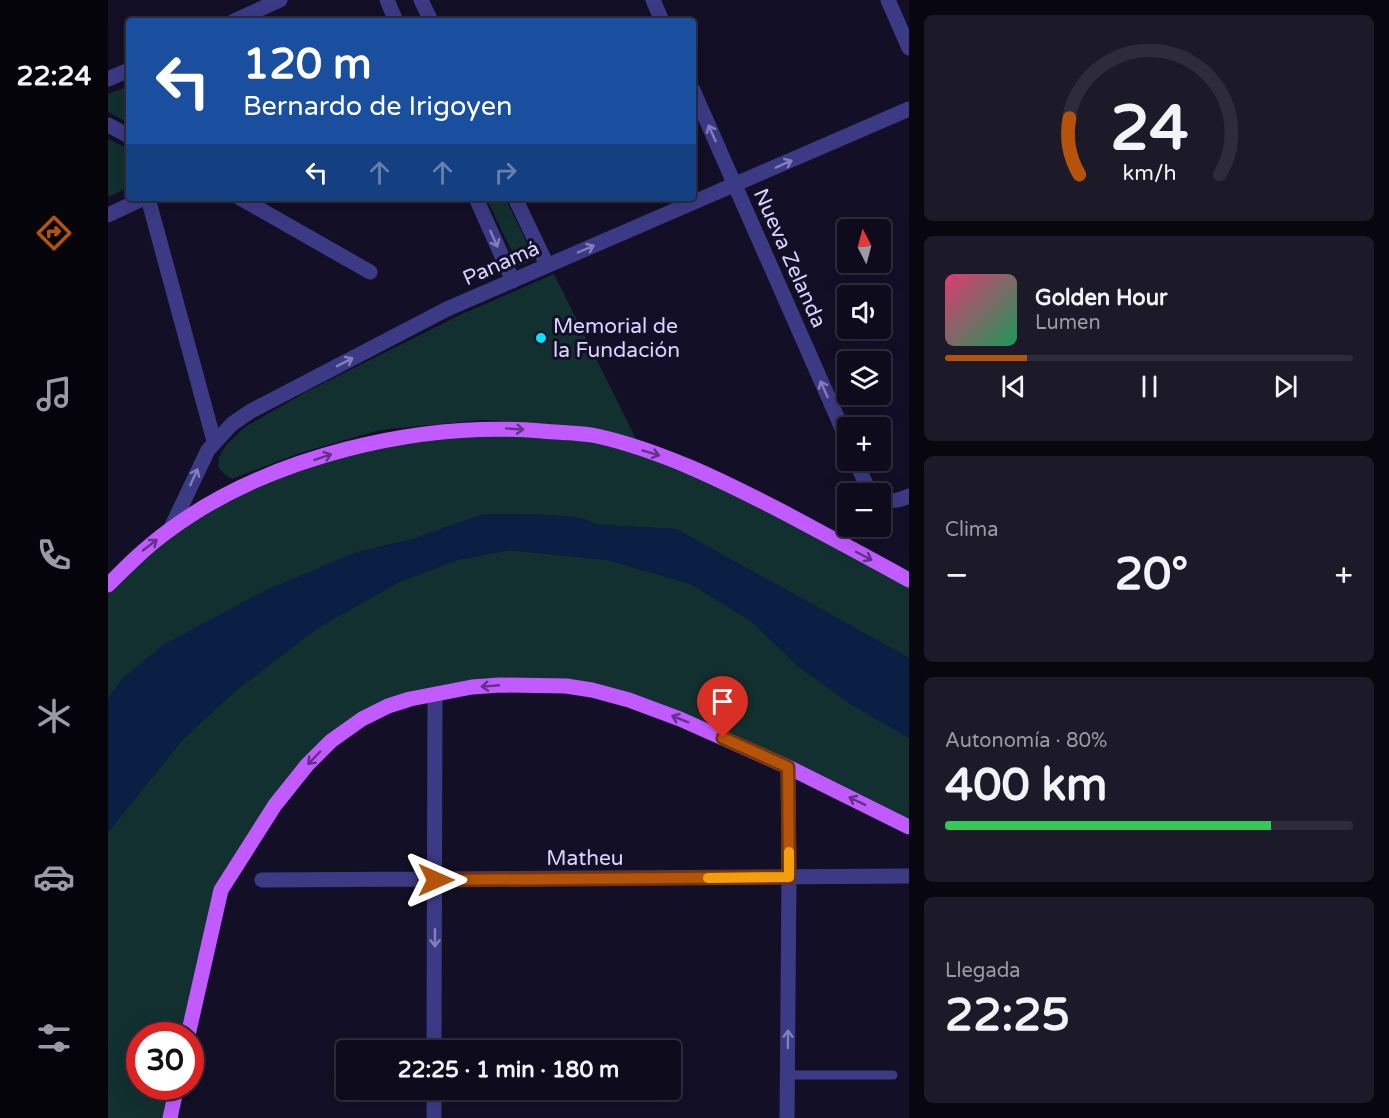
<!DOCTYPE html>
<html lang="es">
<meta charset="utf-8">
<style>
body{margin:0;font-family:"Varela Round",sans-serif;background:#1c1929;color:#f1f3f6;height:100vh;display:flex;flex-direction:column;font-size:22px;white-space:nowrap}
*{box-sizing:border-box;margin:0}
p{font-size:20px;color:#9b9ba3}
.icon{flex:none;width:33px;height:33px;fill:none;stroke:currentColor;stroke-width:2;stroke-linecap:round;stroke-linejoin:round}
.map{position:relative;flex:1;overflow:hidden}
.drawer{display:flex;flex-direction:column;gap:15px;padding:15px;background:#08060f;width:480px}
.drawer>*{flex:none}
.hud{position:absolute;left:18px;top:18px;width:570px;height:183px;border-radius:6px;box-shadow:0 6px 24px #0002,0 0 0 2px #2e2b3b;background:#1a4fa0;color:#fff;overflow:hidden}
.needle{width:39px;rotate:354deg}
.tools{position:absolute;left:729px;top:219px;display:grid;gap:12px}
.tools a{display:grid;place-items:center;width:54px;height:54px;border-radius:6px;background:#0e0b1c;box-shadow:0 6px 24px #0002,0 0 0 2px #2e2b3b;font-size:30px}
.speed{position:absolute;left:18px;top:1022px;display:flex;gap:12px;font-size:30px;font-weight:700;text-align:center}
.speed>*{display:grid;place-content:center;width:78px;height:78px;border-radius:50%;background:#0e0b1c;box-shadow:0 6px 24px #0002,0 0 0 2px #2e2b3b;line-height:1}
.speed .limit{border:9px solid #d22;background:#fff;color:#111}
.pin{position:absolute;display:grid;place-items:center;width:51px;height:51px;color:#fff;margin:-62px -26px;border-radius:50% 50% 50% 0;rotate:-45deg;box-shadow:0 0 6px #0007}
.pin .icon{rotate:45deg}
.me{position:absolute;width:66px;margin:-33px;rotate:90deg;stroke-linejoin:round;filter:drop-shadow(0 0 4px #0008)}
.turn{display:flex;align-items:center;gap:21px;height:126px;padding:0 18px;font-size:27px}
.turn .icon{width:78px;height:78px;stroke-width:2.5}
.turn b{display:block;font-size:42px;line-height:51px}
.lanes{display:flex;align-items:center;height:57px;padding:0 18px;background:#0003;justify-content:center;gap:30px;direction:ltr}
.lanes .off{opacity:.35}
.big{font-size:45px;font-weight:700;line-height:1.1}
.drawer .card{flex:1;display:flex;flex-direction:column;justify-content:center;gap:9px;min-width:0;padding:0 21px;border-radius:9px;background:#1c1929}
.drawer .dial{align-items:center;gap:0}
.dial svg{height:156px;overflow:visible;fill:none;stroke:#2e2b3b;stroke-width:7;stroke-linecap:round;text-anchor:middle}
.dial text{fill:#f1f3f6;stroke:none}
.song{display:flex;align-items:center;gap:18px}
.cover{width:72px;height:72px;border-radius:9px;background:linear-gradient(135deg,hsl(340 70% 55%),hsl(150 70% 35%))}
.played{height:6px;border-radius:3px;background:linear-gradient(90deg,#b45309 20%,#2e2b3b 20%)}
.keys{display:flex;justify-content:space-around;direction:ltr}
.heat{display:flex;justify-content:space-between;align-items:center;font-size:33px;direction:ltr}
.charge{height:9px;border-radius:4px;background:linear-gradient(90deg,#34c759 80%,#2e2b3b 0)}
.trip{position:absolute;left:228px;top:1040px;width:345px;height:60px;border-radius:6px;background:#0e0b1c;box-shadow:0 6px 24px #0002,0 0 0 2px #2e2b3b;font-weight:700;line-height:60px;text-align:center}
main{display:flex;flex:1;min-height:0}
.menu{display:flex;flex-direction:column;width:108px;justify-content:space-around;align-items:center;background:#06040b;color:#9b9ba3}
.menu .icon{width:42px;height:42px}
.menu .on{color:#b45309}
.menu b{font-size:27px;color:#f1f3f6}
.map>svg:first-child{display:block}
.green{fill:#12302f}
.water{fill:#0a1f44}
.lines{fill:none;stroke-linecap:round;stroke-linejoin:round}
.service{stroke:#3d3a85;stroke-width:9}
.minor{stroke:#3d3a85;stroke-width:15}
.primary{stroke:#c25bff;stroke-width:15}
.oneway{stroke:#837fbc}
.oneway2{stroke:#623188}
.route-casing{stroke:#753606;stroke-width:15}
.route{stroke:#b45309;stroke-width:10}
.slow{stroke:#f59e0b;stroke-width:10}
.poi-dot{fill:#00e5ff;stroke:#130f26;stroke-width:2}
.labels{text-anchor:middle;stroke-width:6;stroke-linejoin:round;paint-order:stroke}
.street-label{font-size:21px;fill:#d9d4ff;stroke:#130f26}
.poi-label{font-size:21px;fill:#d9d4ff;stroke:#130f26;text-anchor:start}
</style>
<main>
<nav class="menu">
<b>22:24</b>
<svg class="icon on" aria-label="directions" viewBox="0 0 24 24"><path d="M12 3l9 9-9 9-9-9zM9 14v-3h6M13 9l2 2-2 2"/></svg>
<svg class="icon" aria-label="music" viewBox="0 0 24 24"><path d="M9 18V5l10-2v13"/><circle cx="6" cy="18" r="3"/><circle cx="16" cy="16" r="3"/></svg>
<svg class="icon" aria-label="phone" viewBox="0 0 24 24"><path d="M5 4h4l2 5-3 2q2 4 5 5l2-3 5 2v4C11 20 4 13 5 4z"/></svg>
<svg class="icon" aria-label="climate" viewBox="0 0 24 24"><path d="M12 3v18M4 7l16 10M4 17L20 7"/></svg>
<svg class="icon" aria-label="car" viewBox="0 0 24 24"><path d="M5 17H2v-5l4-1 3-4h7l3 4 3 1v5h-3M9 17h6M6 11h13"/><circle cx="7" cy="17" r="2"/><circle cx="17" cy="17" r="2"/></svg>
<svg class="icon" aria-label="filters" viewBox="0 0 24 24"><path d="M4 7h16M4 17h16"/><circle cx="9" cy="7" r="2"/><circle cx="15" cy="17" r="2"/></svg>
</nav>
<div class="map">
<svg width="801" height="1118" viewBox="0 0 801 1118">
<rect width="100%" height="100%" fill="#130f26"/>
<path class="green" d="M21,86V123L0,112V94Z
M0,139L21,149V187L0,197Z
M378,198H397L427,259L411,266Z
M446,274L529,441L491,430L446,424L374,420L272,430L189,454L124,479L116,474L110,467L111,457L118,445L137,427L196,393L354,314Z
M333,431L487,436L555,456L801,580V658L568,529L492,525L472,518L441,515L376,514L305,539L246,553L16,677L0,699V585L31,555L162,475Z
M401,550L500,560L583,584L643,621L690,666L741,703L801,738V827L572,719L458,686L302,699L223,741L126,869L80,1035H32V1086H69L62,1118H0V832L75,739L127,691L211,627L293,581L349,560Z"/>
<path class="water" d="M376,514L441,515L472,518L492,525L568,529L801,658V738L741,703L690,666L643,621L583,584L500,560L401,550L349,560L293,581L211,627L127,691L75,739L0,832V699L16,677L55,645L156,591L246,553L305,539Z"/>
<g class="lines">
<path class="service" d="M680,1075H785"/>
<path class="minor" d="M279,0L288,21
M313,0L323,21
M545,0L554,21
M780,0L801,48
M126,21L172,0
M0,79L21,70
M585,90L740,442
M0,125L21,136
M40,198L106,441
M132,198L262,272
M368,198L405,281
M407,198L439,265
M0,215L36,198
M747,460L758,484L765,494
M772,498C783,502 791,501 801,496
M62,530L100,450L124,424L143,411L339,309L801,109
M154,880L801,876
M326,1050L327,694
M326,1118V1089
M679,1118L681,877L680,767"/>
<path class="primary" d="M0,585C19,566 38,547 60,531C161,456 311,421 434,431C452,433 471,432 489,436C555,451 617,482 677,513C718,535 760,557 801,580
M80,1035L113,890L167,805L199,765L223,741L254,719L280,706L302,699L364,687L392,685L458,686L484,690L521,700L572,719L680,767L801,827
M62,1118L69,1086"/>
</g>
<defs><path id="oneway-shaft" d="M-6 0H5M1.5-3L5.5 0L1.5 3" fill="none" stroke-width="1.6" stroke-linecap="round" stroke-linejoin="round" transform="scale(1.5)"/></defs>
<g class="oneway">
<use href="#oneway-shaft" transform="translate(604 133) rotate(-114)"/>
<use href="#oneway-shaft" transform="translate(676 164) rotate(-24)"/>
<use href="#oneway-shaft" transform="translate(386 239) rotate(66)"/>
<use href="#oneway-shaft" transform="translate(478 249) rotate(-23)"/>
<use href="#oneway-shaft" transform="translate(237 362) rotate(-27)"/>
<use href="#oneway-shaft" transform="translate(716 389) rotate(-114)"/>
<use href="#oneway-shaft" transform="translate(86 477) rotate(-65)"/>
<use href="#oneway-shaft" transform="translate(327 938) rotate(90)"/>
<use href="#oneway-shaft" transform="translate(680 1039) rotate(-89)"/>
</g>
<g class="oneway2">
<use href="#oneway-shaft" transform="translate(407 429) rotate(4)"/>
<use href="#oneway-shaft" transform="translate(543 453) rotate(17)"/>
<use href="#oneway-shaft" transform="translate(215 457) rotate(-18)"/>
<use href="#oneway-shaft" transform="translate(42 545) rotate(-38)"/>
<use href="#oneway-shaft" transform="translate(756 556) rotate(28)"/>
<use href="#oneway-shaft" transform="translate(382 686) rotate(175)"/>
<use href="#oneway-shaft" transform="translate(572 719) rotate(-158)"/>
<use href="#oneway-shaft" transform="translate(206 758) rotate(134)"/>
<use href="#oneway-shaft" transform="translate(749 801) rotate(-154)"/>
</g>
<g class="lines">
<defs>
<path id="route" d="M328,880L681,877L680,767L615,738"/>
</defs>
<use href="#route" class="route-casing"/>
<use href="#route" class="route"/>
<path class="slow" d="M600,878L681,877V852"/>
</g>
<circle class="poi-dot" cx="433" cy="338" r="6"/>
<g class="labels">
<g class="street-label">
<text transform="translate(682 258) rotate(66)" y="7">Nueva Zelanda</text>
<text transform="translate(393 263) rotate(-24)" y="7">Panamá</text>
<text x="477" y="865">Matheu</text>
</g>
<g class="poi-label">
<text x="445" y="333">Memorial de<tspan x="445" dy="24">la Fundación</tspan></text>
</g>
</g>
</svg>
<div class="tools">
<a><svg class="needle" viewBox="-14 -14 28 28"><path d="M0-13l5 13h-10z" fill="#e53935"/><path d="M0 13l5-13h-10z" fill="#9b9ba3"/></svg></a>
<a><svg class="icon" aria-label="sound" viewBox="0 0 24 24"><path d="M4 9h4l5-4v14l-5-4H4zM17 9q2 3 0 6"/></svg></a>
<a><svg class="icon" aria-label="layers" viewBox="0 0 24 24"><path d="M12 4l9 5-9 5-9-5zM3 14l9 5 9-5"/></svg></a>
<a>+</a>
<a>−</a>
</div>
<div class="speed"><div class="limit">30</div></div>
<div class="pin" style="left:615px;top:738px;background:#d93025"><svg class="icon" aria-label="arrive" viewBox="0 0 24 24"><path d="M6 21V4h12l-3 4 3 4H6"/></svg></div>
<svg class="me" style="left:328px;top:880px" viewBox="-20 -20 40 40"><path d="M0-17L14 15 0 8-14 15z" fill="#b45309" stroke="#fff" stroke-width="4"/></svg>
<div class="trip">22:25 · 1 min · 180 m</div>
<div class="hud">
<div class="turn"><svg class="icon" aria-label="left" viewBox="0 0 24 24"><path d="M17 20v-9H6M10 6l-5 5 5 5"/></svg><div><b>120 m</b>Bernardo de Irigoyen</div></div>
<div class="lanes"><svg class="icon" aria-label="left" viewBox="0 0 24 24"><path d="M17 20v-9H6M10 6l-5 5 5 5"/></svg><svg class="icon off" aria-label="ahead" viewBox="0 0 24 24"><path d="M12 20V5M6 11l6-6 6 6"/></svg><svg class="icon off" aria-label="ahead" viewBox="0 0 24 24"><path d="M12 20V5M6 11l6-6 6 6"/></svg><svg class="icon off" aria-label="right" viewBox="0 0 24 24"><path d="M7 20v-9h11M14 6l5 5-5 5"/></svg></div>
</div>
</div>
<section class="drawer">
<div class="card dial"><svg viewBox="0 0 100 80">
<path d="M14 69A42 42 0 1 1 86 69"/>
<path d="M14 69A42 42 0 0 1 9 40" stroke="#b45309"/>
<text x="50" y="56" font-size="32" font-weight="700">24</text>
<text x="50" y="72" font-size="11">km/h</text>
</svg></div>
<div class="card">
<div class="song"><i class="cover"></i><div><b>Golden Hour</b><p>Lumen</p></div></div>
<div class="played"></div>
<div class="keys"><svg class="icon" aria-label="previous" viewBox="0 0 24 24"><path d="M18 5L8 12l10 7zM5 5v14"/></svg><svg class="icon" aria-label="pause" viewBox="0 0 24 24"><path d="M8 5v14M16 5v14"/></svg><svg class="icon" aria-label="next" viewBox="0 0 24 24"><path d="M6 5l10 7-10 7zM19 5v14"/></svg></div>
</div>
<div class="card"><p>Clima</p>
<div class="heat"><a>−</a><b class="big">20°</b><a>+</a></div>
</div>
<div class="card"><p>Autonomía · 80%</p><b class="big">400 km</b><div class="charge"></div></div>
<div class="card"><p>Llegada</p><b class="big">22:25</b></div>
</section>
</main>
